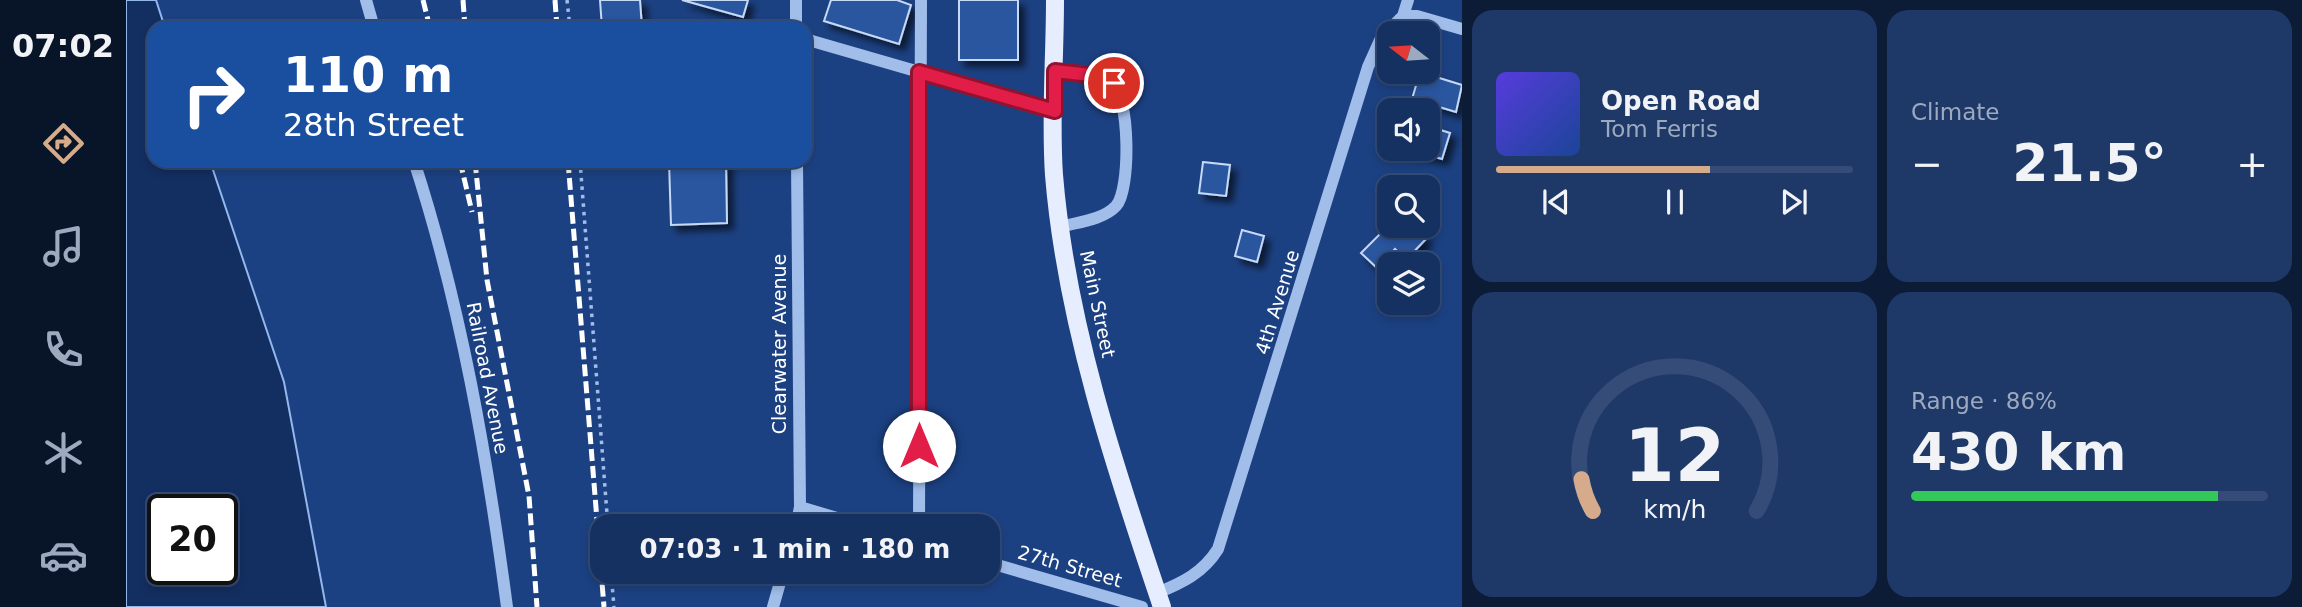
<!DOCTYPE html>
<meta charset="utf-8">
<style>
body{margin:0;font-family:"DejaVu Sans",sans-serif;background:#1e3968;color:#f1f3f6;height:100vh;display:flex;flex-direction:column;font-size:26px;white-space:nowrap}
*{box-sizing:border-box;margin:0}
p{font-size:23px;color:#9da9be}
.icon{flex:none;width:38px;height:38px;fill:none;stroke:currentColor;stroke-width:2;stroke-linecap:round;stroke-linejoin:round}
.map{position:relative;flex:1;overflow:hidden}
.sheet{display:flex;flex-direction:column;gap:10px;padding:10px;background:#0c1b36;width:840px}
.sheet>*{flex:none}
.banner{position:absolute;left:21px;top:21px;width:665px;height:147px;border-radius:21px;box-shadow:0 4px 10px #0003,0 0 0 2px #344c77;background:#1a4fa0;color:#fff;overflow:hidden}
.needle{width:46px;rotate:287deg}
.buttons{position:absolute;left:1251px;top:21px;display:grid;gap:14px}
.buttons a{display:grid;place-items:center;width:63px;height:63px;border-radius:14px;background:#153162;box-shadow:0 4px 10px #0003,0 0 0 2px #344c77;font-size:35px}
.speed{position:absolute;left:21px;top:494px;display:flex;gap:14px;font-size:35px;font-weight:700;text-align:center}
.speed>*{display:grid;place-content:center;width:91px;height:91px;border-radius:50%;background:#153162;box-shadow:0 4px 10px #0003,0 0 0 2px #344c77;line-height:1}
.speed .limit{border:4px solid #111;border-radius:10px;background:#fff;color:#111}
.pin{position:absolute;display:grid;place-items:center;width:60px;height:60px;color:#fff;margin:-30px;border:4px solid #fff;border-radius:50%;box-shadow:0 2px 7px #0007}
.me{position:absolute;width:77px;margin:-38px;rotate:0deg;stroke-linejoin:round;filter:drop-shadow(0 0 5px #0008)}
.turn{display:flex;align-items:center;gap:24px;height:147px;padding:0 21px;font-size:32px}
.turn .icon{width:91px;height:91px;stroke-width:2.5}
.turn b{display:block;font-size:49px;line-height:60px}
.big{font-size:52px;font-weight:600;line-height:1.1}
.sheet .widget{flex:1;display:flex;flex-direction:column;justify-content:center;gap:10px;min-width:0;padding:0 24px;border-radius:21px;background:#1e3968}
.sheet .dial{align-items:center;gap:0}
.dial svg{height:182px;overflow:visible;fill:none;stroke:#344c77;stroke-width:7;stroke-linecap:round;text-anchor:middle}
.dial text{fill:#f1f3f6;stroke:none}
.song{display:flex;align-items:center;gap:21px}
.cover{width:84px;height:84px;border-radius:10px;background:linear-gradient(135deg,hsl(250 70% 55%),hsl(220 70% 35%))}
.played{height:7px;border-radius:4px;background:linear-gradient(90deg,#d6ab8b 60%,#344c77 60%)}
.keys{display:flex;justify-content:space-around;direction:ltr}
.heat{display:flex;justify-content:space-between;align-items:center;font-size:38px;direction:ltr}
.charge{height:10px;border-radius:5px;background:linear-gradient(90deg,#34c759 86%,#344c77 0)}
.sheet .tiles{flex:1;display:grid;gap:10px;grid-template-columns:repeat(2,1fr)}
.trip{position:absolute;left:464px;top:514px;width:410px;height:70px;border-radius:21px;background:#153162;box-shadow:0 4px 10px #0003,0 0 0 2px #344c77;font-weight:600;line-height:70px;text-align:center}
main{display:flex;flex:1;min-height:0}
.tabs{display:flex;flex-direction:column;width:126px;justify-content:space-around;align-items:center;background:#081427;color:#9da9be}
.tabs .icon{width:49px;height:49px}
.tabs .selected{color:#d6ab8b}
.tabs b{font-size:32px;color:#f1f3f6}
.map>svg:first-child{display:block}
.water{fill:#132e60;stroke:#94b7ec;stroke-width:2;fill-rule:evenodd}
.building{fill:#2b57a0;stroke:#c6d9f7;stroke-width:2;filter:url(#shadow)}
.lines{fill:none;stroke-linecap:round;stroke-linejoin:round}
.path{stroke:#a1bdea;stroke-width:3.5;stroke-dasharray:3.5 5;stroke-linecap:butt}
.minor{stroke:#a1bdea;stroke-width:12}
.major{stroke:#e5edfe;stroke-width:18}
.rail{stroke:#fff;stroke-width:5;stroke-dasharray:12 5;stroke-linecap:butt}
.route-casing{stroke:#92132f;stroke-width:18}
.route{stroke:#e11d48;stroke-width:12}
.labels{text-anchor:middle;stroke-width:7;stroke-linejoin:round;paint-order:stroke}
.street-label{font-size:19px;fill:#fff;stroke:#1c4182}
</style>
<main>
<nav class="tabs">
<b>07:02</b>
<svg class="icon selected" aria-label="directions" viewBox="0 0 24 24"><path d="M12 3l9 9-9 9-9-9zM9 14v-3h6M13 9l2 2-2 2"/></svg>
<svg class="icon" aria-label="music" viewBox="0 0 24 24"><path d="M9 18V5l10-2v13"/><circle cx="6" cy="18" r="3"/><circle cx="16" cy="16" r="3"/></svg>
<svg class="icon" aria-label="phone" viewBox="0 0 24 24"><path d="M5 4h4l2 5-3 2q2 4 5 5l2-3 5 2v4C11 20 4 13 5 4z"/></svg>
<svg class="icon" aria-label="climate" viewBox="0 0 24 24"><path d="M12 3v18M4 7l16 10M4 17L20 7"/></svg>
<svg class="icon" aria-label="car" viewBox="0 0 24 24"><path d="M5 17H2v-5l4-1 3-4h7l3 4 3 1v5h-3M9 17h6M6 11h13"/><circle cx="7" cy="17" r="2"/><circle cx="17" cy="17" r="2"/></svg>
</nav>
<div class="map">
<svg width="1336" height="607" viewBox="0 0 1336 607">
<defs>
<filter id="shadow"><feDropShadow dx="6" dy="6" stdDeviation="3.5" flood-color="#0009"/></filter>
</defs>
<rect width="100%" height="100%" fill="#1c4182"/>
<path class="water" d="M0,0H30L39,28H28V161H84L158,382L200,607H0ZM37,509H96V569H37Z"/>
<path class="building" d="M474,0H514L516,28H476Z
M556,0H622L617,17Z
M705,0H771L785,5L773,44L698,21Z
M833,0H892V60H833Z
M1294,72L1336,85L1330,112L1286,99Z
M1302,126L1324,133L1316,159L1281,149H1302Z
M543,161H600L601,223L545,225Z
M1077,162L1104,165L1100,196L1073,193Z
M1264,224L1287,226L1300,239L1280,260L1269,249L1251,268L1235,253Z
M1116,230L1138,236L1131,262L1109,256Z"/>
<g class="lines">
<path class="path" d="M441,0L444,28
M454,161L482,527
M485,572L488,607"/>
<path class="minor" d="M240,0L248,28
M670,0V28
M1277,16H1291L1336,29
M679,39L928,111
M929,71C947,73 971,72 986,83C1004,95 1005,190 990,206C977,220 952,222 934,227
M288,161C335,306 361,456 381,607
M674,507L741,527
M670,527L674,507L671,161
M793,527L795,0
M861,562L1016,607
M1031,593C1056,583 1077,573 1092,549L1242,67L1255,38L1277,16L1282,0
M647,607L657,572"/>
<path class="major" d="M929,0C929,58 924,118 928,175C940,322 989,468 1036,607"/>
<path class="rail" d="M297,0L304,28
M337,0L339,28
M429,0L431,28
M334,161L346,212
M349,161L361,280L403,496L411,607
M442,161L478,607"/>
</g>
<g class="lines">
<defs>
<path id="route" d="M793,446V72L929,111V71L973,76L988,83"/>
</defs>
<use href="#route" class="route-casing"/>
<use href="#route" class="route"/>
</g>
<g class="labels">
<g class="street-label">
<text transform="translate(1151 302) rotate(-73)" y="7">4th Avenue</text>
<text transform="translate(972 304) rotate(78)" y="7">Main Street</text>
<text transform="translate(653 344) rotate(-90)" y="7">Clearwater Avenue</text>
<text transform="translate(362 378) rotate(79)" y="7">Railroad Avenue</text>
<text transform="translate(944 566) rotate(16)" y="7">27th Street</text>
</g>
</g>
</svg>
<div class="buttons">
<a><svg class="needle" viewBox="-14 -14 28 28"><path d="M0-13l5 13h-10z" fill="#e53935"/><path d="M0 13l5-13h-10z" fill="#9da9be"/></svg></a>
<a><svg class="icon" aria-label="sound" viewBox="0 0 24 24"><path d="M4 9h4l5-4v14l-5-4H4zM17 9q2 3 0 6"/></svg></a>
<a><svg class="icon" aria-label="search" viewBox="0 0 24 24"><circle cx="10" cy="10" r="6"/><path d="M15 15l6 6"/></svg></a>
<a><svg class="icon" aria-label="layers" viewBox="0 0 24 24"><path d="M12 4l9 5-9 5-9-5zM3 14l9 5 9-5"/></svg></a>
</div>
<div class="speed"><div class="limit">20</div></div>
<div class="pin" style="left:988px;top:83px;background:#d93025"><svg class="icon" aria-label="arrive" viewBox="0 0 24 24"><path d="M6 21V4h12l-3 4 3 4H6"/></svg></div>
<svg class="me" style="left:793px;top:446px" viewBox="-20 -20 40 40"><circle r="19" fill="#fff"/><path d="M0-13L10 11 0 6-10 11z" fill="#e11d48"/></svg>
<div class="trip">07:03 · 1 min · 180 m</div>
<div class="banner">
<div class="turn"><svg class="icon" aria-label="right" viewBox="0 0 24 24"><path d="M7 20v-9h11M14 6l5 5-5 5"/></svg><div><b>110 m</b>28th Street</div></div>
</div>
</div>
<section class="sheet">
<div class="tiles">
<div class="widget">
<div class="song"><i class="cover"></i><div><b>Open Road</b><p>Tom Ferris</p></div></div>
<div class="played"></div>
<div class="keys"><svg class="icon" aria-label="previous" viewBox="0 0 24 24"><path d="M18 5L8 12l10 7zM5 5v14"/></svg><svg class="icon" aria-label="pause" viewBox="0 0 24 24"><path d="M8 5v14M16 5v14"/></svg><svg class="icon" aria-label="next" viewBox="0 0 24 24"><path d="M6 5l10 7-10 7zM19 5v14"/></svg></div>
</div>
<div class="widget"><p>Climate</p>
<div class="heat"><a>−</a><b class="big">21.5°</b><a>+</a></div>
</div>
<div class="widget dial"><svg viewBox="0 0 100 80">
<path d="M14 69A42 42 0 1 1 86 69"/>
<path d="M14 69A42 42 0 0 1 9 55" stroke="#d6ab8b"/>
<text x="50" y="56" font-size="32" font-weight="700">12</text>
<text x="50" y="72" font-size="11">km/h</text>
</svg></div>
<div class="widget"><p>Range · 86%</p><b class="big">430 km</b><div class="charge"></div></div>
</div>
</section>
</main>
